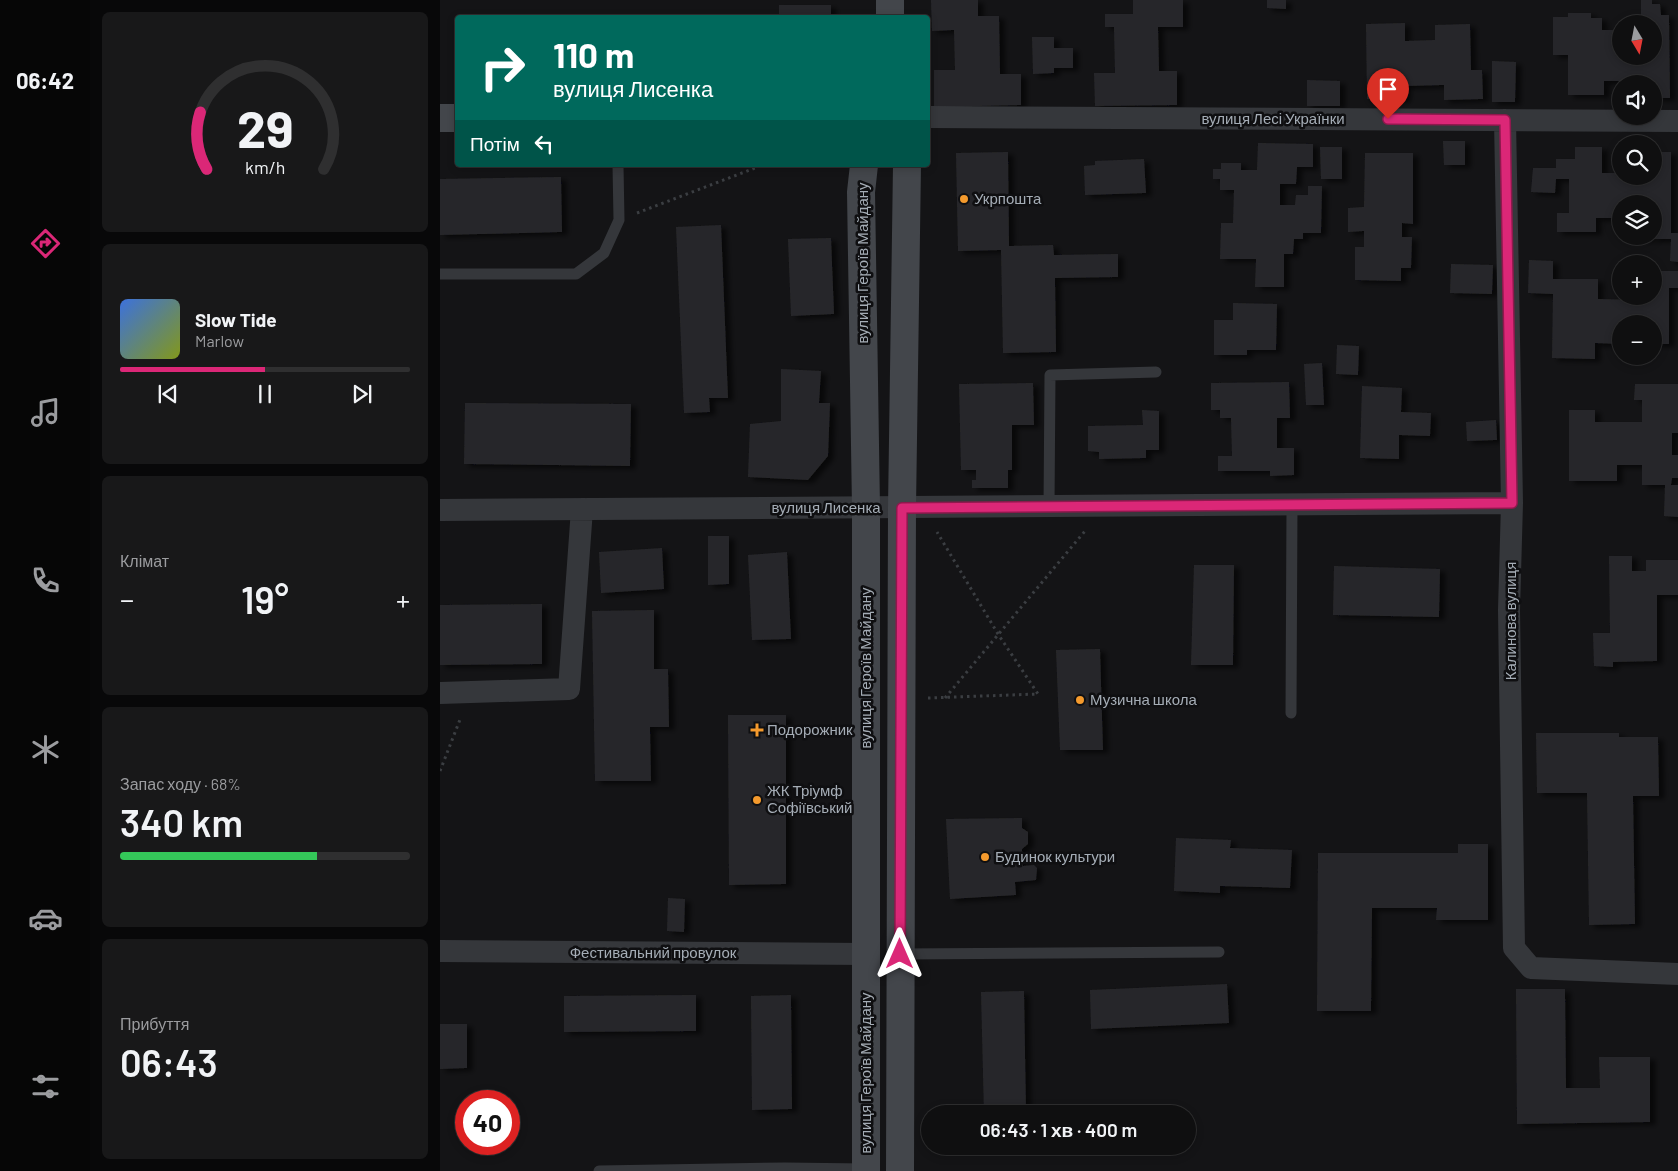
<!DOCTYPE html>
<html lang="uk">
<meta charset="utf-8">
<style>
body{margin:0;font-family:Barlow,sans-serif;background:#181819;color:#f1f3f6;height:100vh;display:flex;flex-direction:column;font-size:19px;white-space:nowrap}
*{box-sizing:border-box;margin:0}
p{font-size:16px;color:#9b9c9f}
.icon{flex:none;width:28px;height:28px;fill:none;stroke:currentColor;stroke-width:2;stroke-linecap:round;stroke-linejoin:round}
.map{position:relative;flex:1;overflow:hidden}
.sheet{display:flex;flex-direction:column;gap:12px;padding:12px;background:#080809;width:350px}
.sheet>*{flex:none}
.hud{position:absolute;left:15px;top:15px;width:475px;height:152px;border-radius:5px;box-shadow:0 2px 8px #0003,0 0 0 1px #2f2f30;background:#00695c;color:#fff;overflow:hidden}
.needle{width:32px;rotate:170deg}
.tools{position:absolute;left:1172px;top:15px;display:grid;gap:10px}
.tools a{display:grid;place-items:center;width:50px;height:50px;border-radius:50%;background:#0f0f10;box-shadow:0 2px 8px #0003,0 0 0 1px #2f2f30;font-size:25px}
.speed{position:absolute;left:15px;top:1090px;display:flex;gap:10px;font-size:25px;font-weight:700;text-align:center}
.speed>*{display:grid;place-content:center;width:65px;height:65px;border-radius:50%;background:#0f0f10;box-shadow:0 2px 8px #0003,0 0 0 1px #2f2f30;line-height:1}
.speed .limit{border:8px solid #d22;background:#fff;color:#111}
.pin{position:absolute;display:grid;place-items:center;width:42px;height:42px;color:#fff;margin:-51px -21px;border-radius:50% 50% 50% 0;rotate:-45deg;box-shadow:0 0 5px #0007}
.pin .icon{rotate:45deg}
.me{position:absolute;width:55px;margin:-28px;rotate:0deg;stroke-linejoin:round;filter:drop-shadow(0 0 4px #0008)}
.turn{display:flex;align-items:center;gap:18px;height:105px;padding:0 15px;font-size:22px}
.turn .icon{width:65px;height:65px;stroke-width:2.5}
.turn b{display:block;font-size:35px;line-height:42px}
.then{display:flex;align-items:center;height:48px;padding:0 15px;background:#0003;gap:10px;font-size:19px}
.big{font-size:38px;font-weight:600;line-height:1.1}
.sheet .widget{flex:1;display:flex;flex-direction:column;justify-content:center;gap:8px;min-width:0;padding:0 18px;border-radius:8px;background:#181819}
.sheet .dial{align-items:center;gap:0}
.dial svg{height:130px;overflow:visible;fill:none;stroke:#2f2f30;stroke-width:7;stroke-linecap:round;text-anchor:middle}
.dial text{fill:#f1f3f6;stroke:none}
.song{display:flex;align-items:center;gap:15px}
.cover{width:60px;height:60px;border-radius:8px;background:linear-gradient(135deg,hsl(220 70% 55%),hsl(70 70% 35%))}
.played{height:5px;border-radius:2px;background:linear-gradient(90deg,#db2777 50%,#2f2f30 50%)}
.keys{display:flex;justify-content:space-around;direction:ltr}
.heat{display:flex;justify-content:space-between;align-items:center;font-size:28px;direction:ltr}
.charge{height:8px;border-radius:4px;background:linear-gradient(90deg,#34c759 68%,#2f2f30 0)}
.trip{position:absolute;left:481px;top:1105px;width:275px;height:50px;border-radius:25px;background:#0f0f10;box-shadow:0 2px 8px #0003,0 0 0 1px #2f2f30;font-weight:600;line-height:50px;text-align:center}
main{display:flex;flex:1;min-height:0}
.dock{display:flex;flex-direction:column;width:90px;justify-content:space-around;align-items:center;background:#060606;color:#9b9c9f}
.dock .icon{width:35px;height:35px}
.dock .current{color:#db2777}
.dock b{font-size:22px;color:#f1f3f6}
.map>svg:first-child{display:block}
.building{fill:#27272a;filter:url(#shadow)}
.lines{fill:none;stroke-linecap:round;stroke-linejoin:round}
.path{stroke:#3b3e42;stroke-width:3;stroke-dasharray:2.5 4;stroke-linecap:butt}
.lane{stroke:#35373b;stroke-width:11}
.street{stroke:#35373b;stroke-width:22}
.secondary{stroke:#43464b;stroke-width:28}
.route-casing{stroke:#8e194d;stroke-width:12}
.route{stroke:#db2777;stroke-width:9}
.poi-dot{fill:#f49a2d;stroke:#0f0f11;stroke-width:2}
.labels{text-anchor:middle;stroke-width:5;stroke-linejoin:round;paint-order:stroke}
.street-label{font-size:15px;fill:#a5adb6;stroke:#0f0f11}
.poi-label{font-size:15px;fill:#a5adb6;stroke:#0f0f11;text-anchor:start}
</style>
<main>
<nav class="dock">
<b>06:42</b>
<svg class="icon current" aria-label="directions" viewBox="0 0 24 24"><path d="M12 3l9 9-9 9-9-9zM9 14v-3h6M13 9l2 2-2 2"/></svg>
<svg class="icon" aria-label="music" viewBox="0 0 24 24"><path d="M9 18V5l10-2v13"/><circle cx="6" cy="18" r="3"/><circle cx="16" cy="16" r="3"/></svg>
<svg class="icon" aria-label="phone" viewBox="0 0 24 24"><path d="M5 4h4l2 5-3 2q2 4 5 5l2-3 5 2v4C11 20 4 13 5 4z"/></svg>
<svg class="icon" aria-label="climate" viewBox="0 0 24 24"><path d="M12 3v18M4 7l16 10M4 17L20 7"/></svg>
<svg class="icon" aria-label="car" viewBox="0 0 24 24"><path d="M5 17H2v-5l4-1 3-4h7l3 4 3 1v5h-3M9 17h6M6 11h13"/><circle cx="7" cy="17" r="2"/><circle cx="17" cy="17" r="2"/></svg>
<svg class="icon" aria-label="filters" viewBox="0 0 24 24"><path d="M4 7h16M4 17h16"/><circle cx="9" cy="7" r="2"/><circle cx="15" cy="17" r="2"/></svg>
</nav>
<section class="sheet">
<div class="widget dial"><svg viewBox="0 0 100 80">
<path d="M14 69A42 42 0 1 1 86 69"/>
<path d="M14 69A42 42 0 0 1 10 34" stroke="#db2777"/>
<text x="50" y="56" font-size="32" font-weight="700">29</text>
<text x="50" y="72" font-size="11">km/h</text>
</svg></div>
<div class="widget">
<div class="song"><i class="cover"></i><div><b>Slow Tide</b><p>Marlow</p></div></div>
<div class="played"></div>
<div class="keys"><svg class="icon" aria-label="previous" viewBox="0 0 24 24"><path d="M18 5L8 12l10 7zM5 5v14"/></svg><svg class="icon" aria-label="pause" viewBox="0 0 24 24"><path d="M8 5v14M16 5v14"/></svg><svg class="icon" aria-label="next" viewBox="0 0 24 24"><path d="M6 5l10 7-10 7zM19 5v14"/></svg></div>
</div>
<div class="widget"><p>Клімат</p>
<div class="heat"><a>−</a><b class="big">19°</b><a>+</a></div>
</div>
<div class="widget"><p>Запас ходу · 68%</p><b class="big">340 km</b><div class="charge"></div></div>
<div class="widget"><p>Прибуття</p><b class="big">06:43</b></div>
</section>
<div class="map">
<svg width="1238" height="1171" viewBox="0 0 1238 1171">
<defs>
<filter id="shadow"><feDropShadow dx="5.5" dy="3" stdDeviation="2.5" flood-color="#0009"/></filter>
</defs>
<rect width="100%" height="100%" fill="#141416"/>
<path class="building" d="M491,0H538V16H559L560,74H581V105L494,107V70H515L514,30L492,31Z
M693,0H743V27H718L719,71H737V105L655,106L654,73H675L674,27H665V14H693Z
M827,0H846V9L827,8Z
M1201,0H1212V4H1220L1221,15H1229L1230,98H1214V84H1199V81H1164V95H1128V55H1113V17H1128V13H1151V18H1162V30H1177V37H1181V56H1214V24H1201Z
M339,5H391V18H339Z
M965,23V41L995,40V25L1030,24L1031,70H1042L1043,99L1004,100V85L965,86V99H927L926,24Z
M592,37H614V48H633V68H614V73L593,74Z
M1052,61L1076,62L1075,102H1052Z
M867,80L900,81V106H867Z
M1003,141H1025V165H1004Z
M818,143L873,144V167H857L856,184H840V205H855L856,195H868V186H882L881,233H863V239H854L853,254H844V287H815L816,259H780L781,223H793L794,190H780V179H773V169H781V163H801V170H817Z
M880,147H902V179H881Z
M1135,147H1162V173H1181V176H1214V152H1231V233H1238V262L1230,261L1231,239H1202V236H1214V204H1181V218H1156V232H1117V213H1129V179H1116L1115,193L1091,192L1093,168H1116V159H1135Z
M568,152L569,246L613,245L614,255L678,254V277L615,278L616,352L563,353L561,250L518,251L516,153Z
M925,153H973V224L962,223V237H972L971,268H961V281L915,280V247H924V231L908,232V208L924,207Z
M704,159L706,193L645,195L644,166L655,165V161Z
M121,177L122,232L0,235V179Z
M281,225L288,398H269L270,412L244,413L236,227Z
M391,238L394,314L351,316L348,239Z
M1089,260L1113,261V279H1158V299L1201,300V296H1214V271H1238V288H1229V344H1214V324H1181V344L1155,343V359L1112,358L1113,294L1088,293Z
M1011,264L1053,265L1052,294L1010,293Z
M793,303L837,304L836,350H807V355H774V320H793Z
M897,345L919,346L918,375L896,374Z
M882,363L884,405H866L864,364Z
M341,369L381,371L379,403H390L388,456L368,480L308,477L310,424L341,421Z
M849,382L850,418H837V448H854V475L830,476V471H778V456H792L791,418H780V410H771V383Z
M593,383L594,425H572V470H568V488H532V480H536V470H521L519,384Z
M1195,384H1238V433H1232V455H1238V478H1232L1231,485H1238V517L1224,516L1225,485H1202V465H1177V481H1129V410H1155V422H1202V400H1194Z
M922,386L962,388L961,412L991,413L990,436L959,435V459L920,458Z
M25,403L191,404L190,466L24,464Z
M702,410L719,411V450H706V458L659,459V452L648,451V426L703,425Z
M1056,420L1057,440L1027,441L1026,422Z
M268,536H289V584L268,585Z
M222,548L224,589L161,593L159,552Z
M347,552L351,639L312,640L308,555Z
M1169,556H1192V571H1206V560H1238V595H1217V661L1173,662V667L1154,666L1153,633H1170Z
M754,565H794L793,665H751Z
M894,566L1000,569L999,617L893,615Z
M102,604V664L0,665V605Z
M214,610V669H228L229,727H210L211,781H155L152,611Z
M660,649L663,750H620L616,650Z
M288,715H346V884L289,885Z
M1096,733H1179V737H1218L1219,796H1193L1195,924L1149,925L1147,793H1097Z
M582,818V828L588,832V844L582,849L583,866L594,865L597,868L596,880L575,882L576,895L510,899L506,819Z
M736,838L791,840L790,848L852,850L850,888L780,886V893L734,891Z
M1018,844H1048V920H996L997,908H932L931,1011H877L878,853H1018Z
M228,898L245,899L244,932L227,931Z
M787,984L789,1023L651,1029L650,990Z
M1076,989H1125L1126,1088H1160L1159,1057H1210V1122L1077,1124Z
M584,991L586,1114H544L541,992Z
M256,995V1031L124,1032V996Z
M351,995L352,1109L312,1110L311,996Z
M0,1024H27V1068L0,1069Z"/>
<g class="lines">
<path class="path" d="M197,213L323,165
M488,698L598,694L558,634L497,532
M505,698L645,531
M0,771L21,717"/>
<path class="lane" d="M0,274H136L164,253L179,220L178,165
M609,507L610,375L716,372
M851,713L852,505
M461,954L779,952
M159,1171L345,1168L426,1169"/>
<path class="street" d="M488,117L1238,121
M1065,120L1072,503L1069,610L1074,948L1091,968L1238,974
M0,510L1072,503
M0,693L129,689L142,509
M0,951L426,954"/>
<path class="secondary" d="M450,18V0
M0,118H18
M424,165L421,192L426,508V1171
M460,1171L462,508L467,165"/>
</g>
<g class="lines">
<defs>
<path id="route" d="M460,954L462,508L1072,503L1065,120L948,119"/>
</defs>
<use href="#route" class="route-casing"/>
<use href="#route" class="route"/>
</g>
<g class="poi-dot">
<circle cx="524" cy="199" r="5"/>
<circle cx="640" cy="700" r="5"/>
<path d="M314.5 722.5h5v5h5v5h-5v5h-5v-5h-5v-5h5z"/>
<circle cx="317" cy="800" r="5"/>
<circle cx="545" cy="857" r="5"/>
</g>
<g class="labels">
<g class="street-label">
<text x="833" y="124">вулиця Лесі Українки</text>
<text transform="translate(423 263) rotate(-90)" y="5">вулиця Героїв Майдану</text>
<text x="386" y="513">вулиця Лисенка</text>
<text transform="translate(1071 621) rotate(-90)" y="5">Калинова вулиця</text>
<text transform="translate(426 668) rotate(-90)" y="5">вулиця Героїв Майдану</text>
<text x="213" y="958">Фестивальний провулок</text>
<text transform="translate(426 1073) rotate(-90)" y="5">вулиця Героїв Майдану</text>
</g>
<g class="poi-label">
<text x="534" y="204">Укрпошта</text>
<text x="650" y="705">Музична школа</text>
<text x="327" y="735">Подорожник</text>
<text x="327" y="796">ЖК Тріумф<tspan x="327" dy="17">Софіївський</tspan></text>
<text x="555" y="862">Будинок культури</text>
</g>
</g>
</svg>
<div class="tools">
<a><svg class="needle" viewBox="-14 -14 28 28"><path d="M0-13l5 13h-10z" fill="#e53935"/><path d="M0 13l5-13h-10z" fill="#9b9c9f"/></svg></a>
<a><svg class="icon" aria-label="sound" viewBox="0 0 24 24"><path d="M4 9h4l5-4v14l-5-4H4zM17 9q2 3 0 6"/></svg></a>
<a><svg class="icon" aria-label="search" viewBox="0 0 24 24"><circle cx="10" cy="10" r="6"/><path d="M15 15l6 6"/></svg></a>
<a><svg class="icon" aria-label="layers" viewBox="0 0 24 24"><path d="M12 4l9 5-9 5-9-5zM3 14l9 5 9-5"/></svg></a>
<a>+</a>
<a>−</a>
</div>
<div class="speed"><div class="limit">40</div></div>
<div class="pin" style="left:948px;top:119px;background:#d93025"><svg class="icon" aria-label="arrive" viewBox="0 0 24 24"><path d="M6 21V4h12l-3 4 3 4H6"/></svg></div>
<svg class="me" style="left:460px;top:954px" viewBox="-20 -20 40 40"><path d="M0-17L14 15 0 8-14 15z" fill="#db2777" stroke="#fff" stroke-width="4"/></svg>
<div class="trip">06:43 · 1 хв · 400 m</div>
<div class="hud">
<div class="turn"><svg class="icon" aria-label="right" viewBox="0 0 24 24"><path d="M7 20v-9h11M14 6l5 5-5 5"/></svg><div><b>110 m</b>вулиця Лисенка</div></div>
<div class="then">Потім<svg class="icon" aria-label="left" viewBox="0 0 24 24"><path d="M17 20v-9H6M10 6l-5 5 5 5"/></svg></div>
</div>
</div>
</main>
